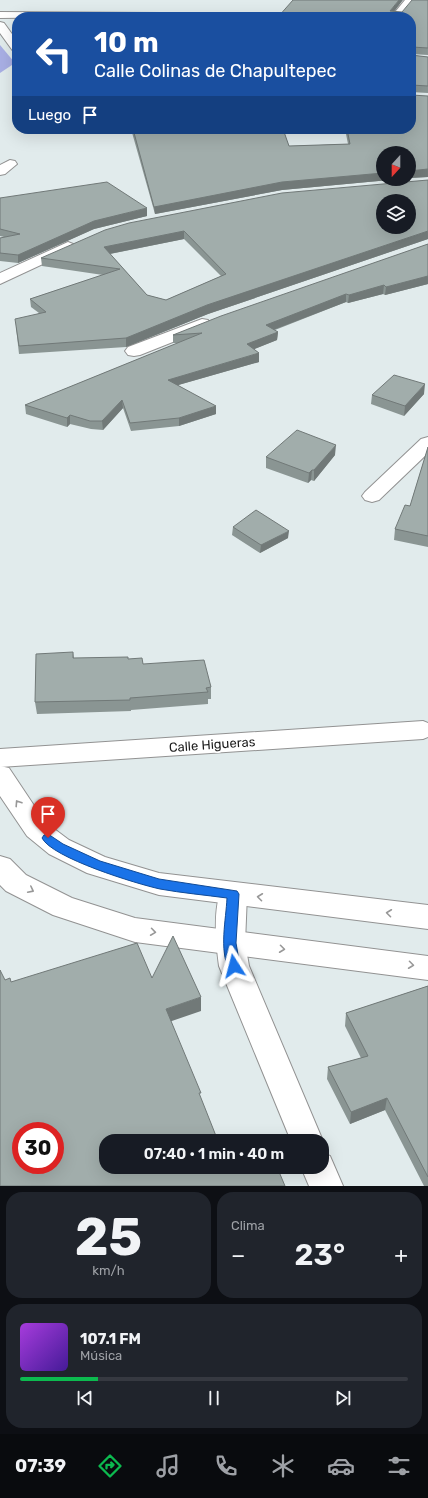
<!DOCTYPE html>
<html lang="es">
<meta charset="utf-8">
<style>
body{margin:0;font-family:Rubik,sans-serif;background:#20242c;color:#f1f3f6;height:100vh;display:flex;flex-direction:column;font-size:15px;white-space:nowrap}
*{box-sizing:border-box;margin:0}
p{font-size:13px;color:#9ea1a6}
.icon{flex:none;width:22px;height:22px;fill:none;stroke:currentColor;stroke-width:2;stroke-linecap:round;stroke-linejoin:round}
.map{position:relative;height:1186px;overflow:hidden}
.panel{display:flex;flex-direction:column;gap:6px;padding:6px;background:#0d0f14;flex:1}
.panel>*{flex:none}
.hud{position:absolute;left:12px;top:12px;width:404px;height:122px;border-radius:16px;box-shadow:0 4px 16px #0002;background:#1a4fa0;color:#fff;overflow:hidden}
.needle{width:26px;rotate:201deg}
.fabs{position:absolute;left:376px;top:146px;display:grid;gap:8px}
.fabs a{display:grid;place-items:center;width:40px;height:40px;border-radius:50%;background:#171b24;box-shadow:0 4px 16px #0002;font-size:20px}
.speed{position:absolute;left:12px;top:1122px;display:flex;gap:8px;font-size:20px;font-weight:700;text-align:center}
.speed>*{display:grid;place-content:center;width:52px;height:52px;border-radius:50%;background:#171b24;box-shadow:0 4px 16px #0002;line-height:1}
.speed .limit{border:6px solid #d22;background:#fff;color:#111}
.pin{position:absolute;display:grid;place-items:center;width:34px;height:34px;color:#fff;margin:-41px -17px;border-radius:50% 50% 50% 0;rotate:-45deg;box-shadow:0 0 4px #0007}
.pin .icon{rotate:45deg}
.me{position:absolute;width:44px;margin:-22px;rotate:351deg;stroke-linejoin:round;filter:drop-shadow(0 0 3px #0008)}
.turn{display:flex;align-items:center;gap:14px;height:84px;padding:0 16px;font-size:18px}
.turn .icon{width:52px;height:52px;stroke-width:2.5}
.turn b{display:block;font-size:28px;line-height:34px}
.then{display:flex;align-items:center;height:38px;padding:0 16px;background:#0003;gap:8px;font-size:15px}
.big{font-size:30px;font-weight:600;line-height:1.1}
.panel .widget{flex:1;display:flex;flex-direction:column;justify-content:center;gap:6px;min-width:0;padding:0 14px;border-radius:16px;background:#20242c}
.panel .dial{align-items:center;gap:0}
.dial b{font-size:52px;line-height:1}
.song{display:flex;align-items:center;gap:12px}
.cover{width:48px;height:48px;border-radius:6px;background:linear-gradient(135deg,hsl(280 70% 55%),hsl(260 70% 35%))}
.played{height:4px;border-radius:2px;background:linear-gradient(90deg,#0cba4f 20%,#363941 20%)}
.keys{display:flex;justify-content:space-around;direction:ltr}
.heat{display:flex;justify-content:space-between;align-items:center;font-size:22px;direction:ltr}
.panel .tiles{flex:1;display:grid;gap:6px;grid-template-columns:1fr 1fr}
.widget:last-child{grid-column:span 2}
.trip{position:absolute;left:99px;top:1134px;width:230px;height:40px;border-radius:16px;background:#171b24;box-shadow:0 4px 16px #0002;font-weight:600;line-height:40px;text-align:center}
.dock{display:flex;height:64px;justify-content:space-around;align-items:center;background:#090b0e;color:#9ea1a6}
.dock .icon{width:28px;height:28px}
.dock .selected{color:#0cba4f}
.dock b{font-size:18px;color:#f1f3f6}
.map>svg:first-child{display:block}
.grass{fill:#a8afe4}
.lines{fill:none;stroke-linecap:round;stroke-linejoin:round}
.minor-casing{stroke:#929292;stroke-width:2}
.tertiary-casing{stroke:#929292;stroke-width:2}
.minor{fill:#fff;fill-rule:evenodd}
.tertiary{fill:#fff;fill-rule:evenodd}
.wall{fill:#8a9593;fill-rule:evenodd}
.shaded-wall{fill:#717978}
.building{fill:#a1adab;stroke:#717978;fill-rule:evenodd}
.oneway{stroke:#989898}
.route{fill:#1a73e8;stroke:#114b97}
.labels{text-anchor:middle;stroke-width:3.5;stroke-linejoin:round;paint-order:stroke}
.street-label{font-size:13px;fill:#1b1b1b;stroke:#fff}
</style>
<div class="map">
<svg width="428" height="1186" viewBox="0 0 428 1186">
<rect width="100%" height="100%" fill="#e1ebec"/>
<path class="grass" d="M0,45L15,63L0,73Z"/>
<g class="lines">
<defs>
<path id="minor" d="M405,0H416L402,17H391Z
M0,12L160,13L165,16L0,18Z
M0,22L4,23L17,41V52L13,51L0,33Z
M10,160L15,161L17,164L5,174L0,175V165Z
M68,242L73,244L76,247L73,250L0,284V273Z
M202,319L208,320L210,324L208,328L140,355L134,356L128,355L125,351L128,347Z
M428,437V453L379,500L372,502L365,500L362,496L365,492L421,439Z
M423,721L428,723V737L423,739L0,767V749Z
M233,883L243,886L247,894L245,943L249,966L323,1141L322,1144V1141H291L219,966C216,944 212,907 223,886Z
M322,1153L330,1156L343,1186H309L301,1167H322Z"/>
<path id="tertiary" d="M0,766L9,768L45,822L69,840L105,857L159,873L428,905V929L159,895L87,873L49,854L27,836L0,796Z
M0,856L10,859L26,875L72,898L135,918L428,956V980L135,942L53,915L6,891L0,885Z"/>
</defs>
<use href="#minor" class="minor-casing"/>
<use href="#tertiary" class="tertiary-casing"/>
<use href="#minor" class="minor"/>
<use href="#tertiary" class="tertiary"/>
</g>
<path class="wall" d="M428,0V55L411,54V17L394,12H402Z
M411,55L428,57V93L411,92Z
M428,96V177L409,178L383,179H400L282,190L155,214L131,129H283L289,146L348,144L345,129H411Z
M428,180V239L208,314L126,347L19,354L16,327L39,313L31,307L30,299L103,275L42,266L41,258ZM184,239L221,276L166,300L147,295L110,254Z
M0,198L147,216L94,229L18,263L0,261V238L4,237L0,236Z
M428,244V284L385,295L383,294L348,303L346,302L275,330L278,332L277,340L254,349L259,353V362L178,385L216,414L179,426L131,431L123,408L103,430L91,429L70,424L67,427L26,414L25,405L178,343H173V335Z
M424,394L404,416L371,404L372,395Z
M428,447V547L394,540L395,529L410,506Z
M335,455L314,481L311,480L308,483L266,468V457Z
M233,527L288,538L260,553L232,535Z
M73,652L74,658L129,659L143,664L211,687V699H208V704L131,710V711L37,714L35,702Z
M428,986V1186H424L385,1110L350,1124L327,1079L328,1067L361,1058L345,1026L346,1013Z"/>
<path class="shaded-wall" d="M399,0H403L390,17V11Z
M428,169V177L409,178V171Z
M383,173V179H400L282,190L155,214L154,207L282,182Z
M147,208V216L94,229L18,263V255L94,221Z
M184,231V239L104,255V247Z
M428,231V239L208,314L126,347V338L207,305Z
M428,276V284L385,295L386,287Z
M384,285L383,294L348,303L349,295Z
M346,294V302L265,333L266,325Z
M278,332L277,340L247,352V344Z
M259,353V362L168,388V380Z
M425,384L424,394L404,416L405,406Z
M122,400L123,408L103,430L102,421Z
M216,406V414L179,426V418Z
M70,415V424L67,427V418Z
M336,445L335,455L314,481V470Z
M312,470L311,480L308,483L309,473Z
M289,531L288,538L260,553L261,545Z
M201,997V1011L166,1023V1009Z
M387,1098L385,1110L350,1124L351,1112Z"/>
<path class="building" d="M293,0H399L390,11L402,12L412,0H428V48L412,47L411,50V17H278Z
M411,55L428,57V86L411,85Z
M411,95L428,96V169L409,171V153H383V173L282,182L154,207L133,129H283L289,146L350,144L347,129H411Z
M428,180V231L207,305L126,338L19,346L15,319L46,312L30,299L120,269L41,258L105,230L129,223L282,193ZM383,201H409V227H383ZM184,231L226,274L166,300L147,295L104,247Z
M107,182L147,208L94,221L18,255L0,253V238L20,234L0,229V198Z
M428,244V276L386,287L384,285L349,295L346,294L266,325L278,332L247,344L259,353L168,380L216,406L179,418L130,423L122,400L102,421H90L70,415L67,418L25,405L202,333L173,335L221,316Z
M394,375L425,384L405,406L372,395Z
M297,430L336,445L314,470H312L309,473L266,457Z
M428,447V536L395,529L405,505L410,506Z
M256,510L289,531L261,545L233,527Z
M73,652V658L128,657V659L142,658L143,664L204,660L211,687L206,688L208,692L130,698V700L35,702L36,654Z
M173,936L201,997L166,1009L201,1093H199L218,1141H106V1167H277L285,1186H0V970L5,980L10,978L11,982L137,943L152,978ZM21,1131H55V1165H21Z
M428,986V1177L387,1098L351,1112L328,1067L368,1056L346,1013Z"/>
<defs><path id="oneway-chevron" d="M-2-3.5L2.5 0L-2 3.5" fill="none" stroke-width="1.6" stroke-linecap="round" stroke-linejoin="round"/></defs>
<g class="oneway">
<use href="#oneway-chevron" transform="translate(18 803) rotate(-123)"/>
<use href="#oneway-chevron" transform="translate(31 890) rotate(27)"/>
<use href="#oneway-chevron" transform="translate(260 897) rotate(-173)"/>
<use href="#oneway-chevron" transform="translate(389 913) rotate(-173)"/>
<use href="#oneway-chevron" transform="translate(153 932) rotate(8)"/>
<use href="#oneway-chevron" transform="translate(282 949) rotate(7)"/>
<use href="#oneway-chevron" transform="translate(411 965) rotate(7)"/>
</g>
<path class="route" d="M48,834L63,844L100,861L159,879L237,891L239,894L236,943L240,966L238,970L234,971L229,970C219,949 226,920 227,898C205,895 182,893 160,889C137,884 52,858 42,838L44,835Z"/>
<g class="labels">
<g class="street-label">
<text transform="translate(212 744) rotate(-4)" y="5">Calle Higueras</text>
</g>
</g>
</svg>
<div class="fabs">
<a><svg class="needle" viewBox="-14 -14 28 28"><path d="M0-13l5 13h-10z" fill="#e53935"/><path d="M0 13l5-13h-10z" fill="#9ea1a6"/></svg></a>
<a><svg class="icon" aria-label="layers" viewBox="0 0 24 24"><path d="M12 4l9 5-9 5-9-5zM3 14l9 5 9-5"/></svg></a>
</div>
<div class="speed"><div class="limit">30</div></div>
<div class="pin" style="left:48px;top:838px;background:#d93025"><svg class="icon" aria-label="arrive" viewBox="0 0 24 24"><path d="M6 21V4h12l-3 4 3 4H6"/></svg></div>
<svg class="me" style="left:234px;top:966px" viewBox="-20 -20 40 40"><path d="M0-17L14 15 0 8-14 15z" fill="#1a73e8" stroke="#fff" stroke-width="4"/></svg>
<div class="trip">07:40 · 1 min · 40 m</div>
<div class="hud">
<div class="turn"><svg class="icon" aria-label="left" viewBox="0 0 24 24"><path d="M17 20v-9H6M10 6l-5 5 5 5"/></svg><div><b>10 m</b>Calle Colinas de Chapultepec</div></div>
<div class="then">Luego<svg class="icon" aria-label="arrive" viewBox="0 0 24 24"><path d="M6 21V4h12l-3 4 3 4H6"/></svg></div>
</div>
</div>
<section class="panel">
<div class="tiles">
<div class="widget dial"><b>25</b><p>km/h</p></div>
<div class="widget"><p>Clima</p>
<div class="heat"><a>−</a><b class="big">23°</b><a>+</a></div>
</div>
<div class="widget">
<div class="song"><i class="cover"></i><div><b>107.1 FM</b><p>Música</p></div></div>
<div class="played"></div>
<div class="keys"><svg class="icon" aria-label="previous" viewBox="0 0 24 24"><path d="M18 5L8 12l10 7zM5 5v14"/></svg><svg class="icon" aria-label="pause" viewBox="0 0 24 24"><path d="M8 5v14M16 5v14"/></svg><svg class="icon" aria-label="next" viewBox="0 0 24 24"><path d="M6 5l10 7-10 7zM19 5v14"/></svg></div>
</div>
</div>
</section>
<nav class="dock">
<b>07:39</b>
<svg class="icon selected" aria-label="directions" viewBox="0 0 24 24"><path d="M12 3l9 9-9 9-9-9zM9 14v-3h6M13 9l2 2-2 2"/></svg>
<svg class="icon" aria-label="music" viewBox="0 0 24 24"><path d="M9 18V5l10-2v13"/><circle cx="6" cy="18" r="3"/><circle cx="16" cy="16" r="3"/></svg>
<svg class="icon" aria-label="phone" viewBox="0 0 24 24"><path d="M5 4h4l2 5-3 2q2 4 5 5l2-3 5 2v4C11 20 4 13 5 4z"/></svg>
<svg class="icon" aria-label="climate" viewBox="0 0 24 24"><path d="M12 3v18M4 7l16 10M4 17L20 7"/></svg>
<svg class="icon" aria-label="car" viewBox="0 0 24 24"><path d="M5 17H2v-5l4-1 3-4h7l3 4 3 1v5h-3M9 17h6M6 11h13"/><circle cx="7" cy="17" r="2"/><circle cx="17" cy="17" r="2"/></svg>
<svg class="icon" aria-label="filters" viewBox="0 0 24 24"><path d="M4 7h16M4 17h16"/><circle cx="9" cy="7" r="2"/><circle cx="15" cy="17" r="2"/></svg>
</nav>
